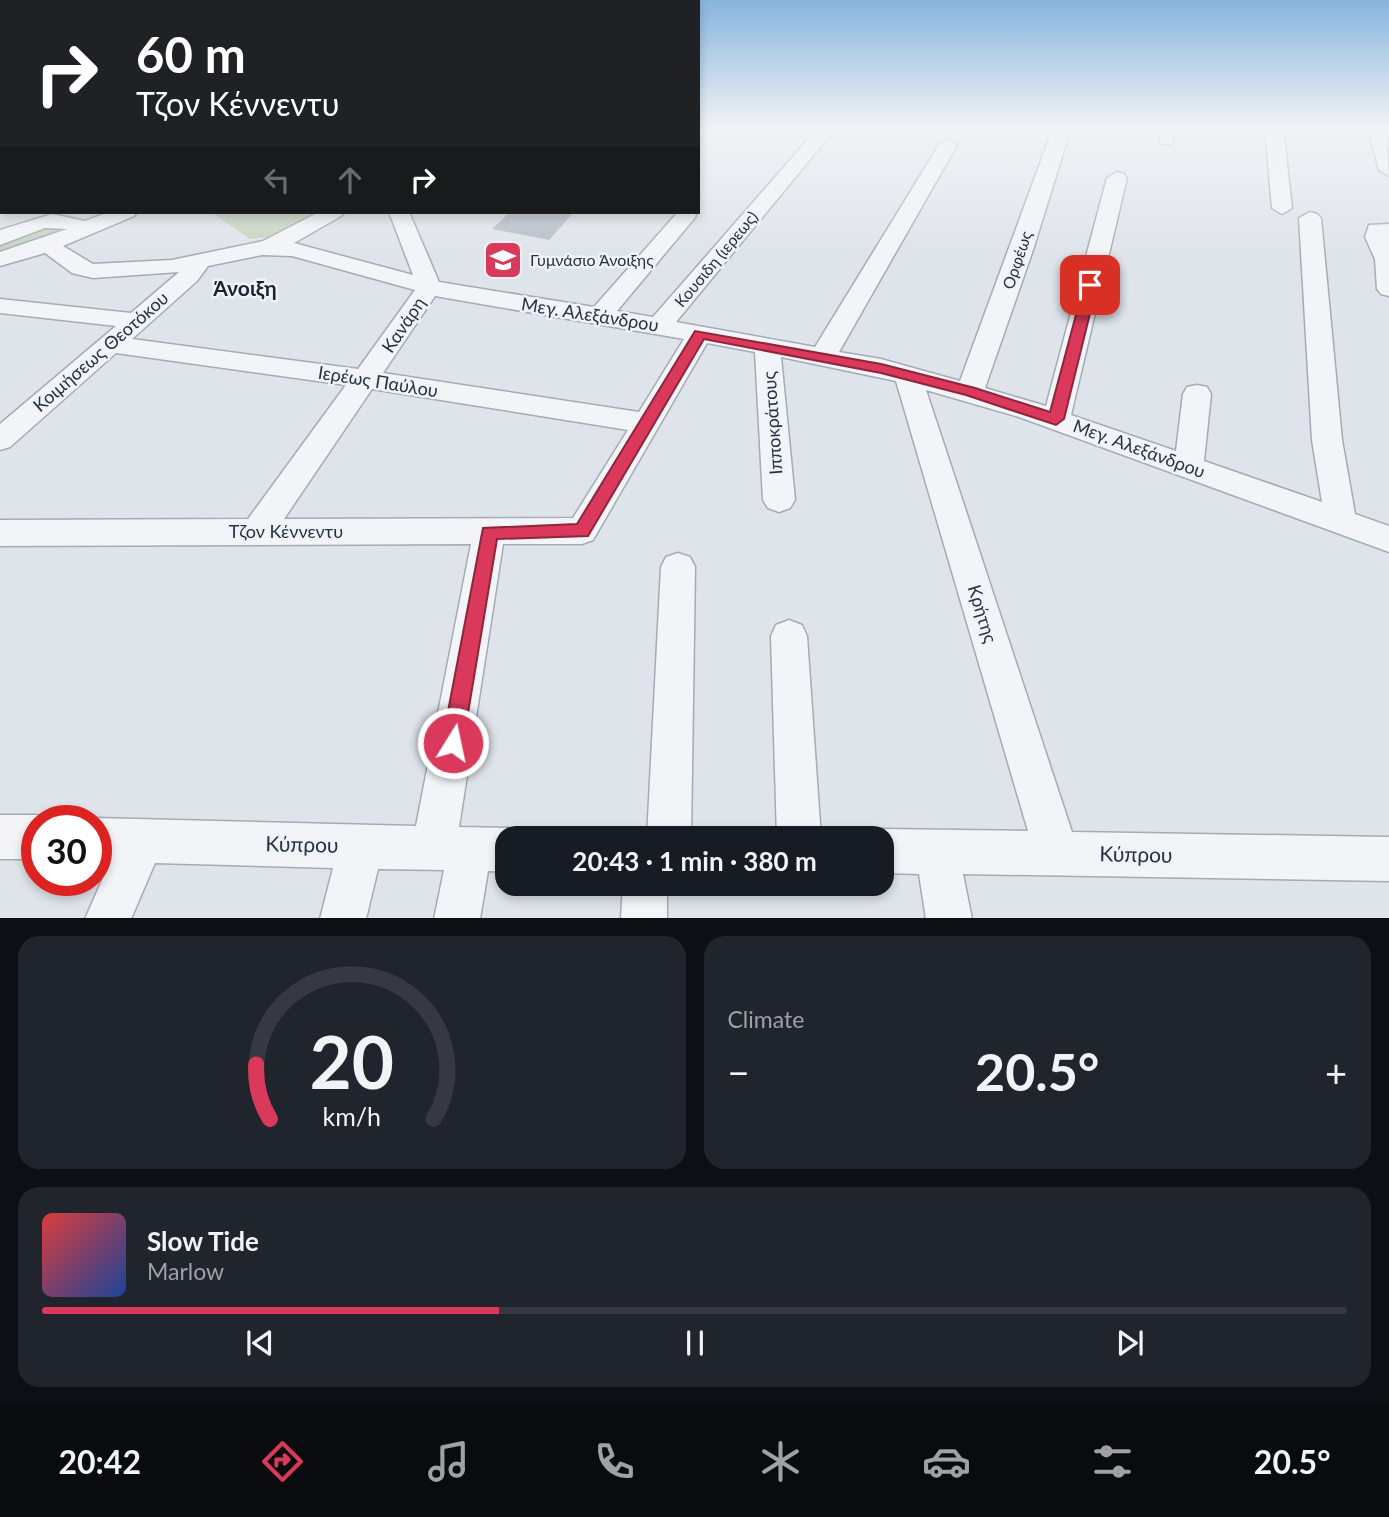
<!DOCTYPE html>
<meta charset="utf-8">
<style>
body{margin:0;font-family:Lato,sans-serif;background:#20242c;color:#f1f3f6;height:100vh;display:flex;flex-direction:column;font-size:26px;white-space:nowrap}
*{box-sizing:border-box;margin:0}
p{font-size:23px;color:#9ea1a6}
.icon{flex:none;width:38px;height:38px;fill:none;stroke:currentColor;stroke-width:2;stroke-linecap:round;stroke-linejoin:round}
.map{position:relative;height:918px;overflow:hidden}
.drawer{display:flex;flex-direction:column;gap:18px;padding:18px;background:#0d0f14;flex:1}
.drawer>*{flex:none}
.banner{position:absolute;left:0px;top:0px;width:700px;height:214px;box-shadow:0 4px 10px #0003;background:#202124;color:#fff;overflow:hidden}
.speed{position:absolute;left:21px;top:805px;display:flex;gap:14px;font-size:35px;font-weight:700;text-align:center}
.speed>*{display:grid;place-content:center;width:91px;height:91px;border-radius:50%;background:#171b24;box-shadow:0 4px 10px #0003;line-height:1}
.speed .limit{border:10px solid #d22;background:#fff;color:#111}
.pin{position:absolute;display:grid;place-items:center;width:60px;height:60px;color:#fff;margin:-30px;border-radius:14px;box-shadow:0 4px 10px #0006}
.me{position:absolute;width:77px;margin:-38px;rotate:10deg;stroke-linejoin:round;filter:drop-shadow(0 0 5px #0008)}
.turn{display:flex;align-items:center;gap:24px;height:147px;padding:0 21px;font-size:32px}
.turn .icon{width:91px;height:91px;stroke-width:2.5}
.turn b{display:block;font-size:49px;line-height:60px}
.lanes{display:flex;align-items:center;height:66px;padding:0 21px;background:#0003;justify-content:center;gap:35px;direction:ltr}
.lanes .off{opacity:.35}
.big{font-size:52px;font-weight:700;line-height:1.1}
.drawer .card{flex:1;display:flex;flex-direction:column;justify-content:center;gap:10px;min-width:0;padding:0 24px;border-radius:21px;background:#20242c}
.drawer .dial{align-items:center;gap:0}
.dial svg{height:182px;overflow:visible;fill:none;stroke:#363941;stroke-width:7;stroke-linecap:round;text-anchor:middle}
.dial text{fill:#f1f3f6;stroke:none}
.song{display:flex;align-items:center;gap:21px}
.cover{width:84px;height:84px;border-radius:10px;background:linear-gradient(135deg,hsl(0 70% 55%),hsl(220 70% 35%))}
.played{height:7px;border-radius:4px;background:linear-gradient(90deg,#da395b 35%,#363941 35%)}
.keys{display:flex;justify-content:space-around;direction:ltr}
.heat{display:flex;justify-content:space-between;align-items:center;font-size:38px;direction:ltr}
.drawer .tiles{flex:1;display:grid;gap:18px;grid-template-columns:1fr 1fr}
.card:last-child{grid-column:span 2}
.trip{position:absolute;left:495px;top:826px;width:399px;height:70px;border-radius:21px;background:#171b24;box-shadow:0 4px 10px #0003;font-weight:700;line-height:70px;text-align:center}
.tab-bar{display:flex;height:112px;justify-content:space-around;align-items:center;background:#090b0e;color:#9ea1a6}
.tab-bar .icon{width:49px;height:49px}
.tab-bar .selected{color:#da395b}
.tab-bar b{font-size:32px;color:#f1f3f6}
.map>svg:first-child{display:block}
.green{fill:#c6d4bf}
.building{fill:#b6bdc7}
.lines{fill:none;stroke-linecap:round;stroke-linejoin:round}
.minor-casing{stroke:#a4abb4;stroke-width:3}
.minor{fill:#f2f4f8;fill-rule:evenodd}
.route{fill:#da395b;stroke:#8e253b;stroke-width:2}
.labels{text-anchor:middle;stroke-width:5;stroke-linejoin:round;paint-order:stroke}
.far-street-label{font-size:16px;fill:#263242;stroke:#eff3f7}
.far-poi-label{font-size:16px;fill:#263242;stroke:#eff3f7;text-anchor:start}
.street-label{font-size:18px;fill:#263242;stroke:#eff3f7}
.far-district-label{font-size:21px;font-weight:bold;fill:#192333;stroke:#eff3f7}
.near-street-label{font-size:21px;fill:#263242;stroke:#eff3f7}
</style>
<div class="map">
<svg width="1389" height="919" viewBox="0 0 1389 919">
<rect width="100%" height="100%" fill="#dfe4ea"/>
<path class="green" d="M211,212H317L268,237L250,239Z
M52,223L70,230L0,252V242Z"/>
<path class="building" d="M510,212H574L549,240L492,229Z"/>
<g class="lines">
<defs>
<path id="minor" d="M818,128H836L676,322L815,347L939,145L948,139L957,145L839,352L881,359L960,381L1053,128H1071L1033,250L985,388L1046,406L1107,178L1117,172L1124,174L1127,178L1071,415L1176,451L1183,394L1187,387L1197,385L1207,387L1211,394L1204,461L1322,502L1312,440L1299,218L1310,212L1317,214L1321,218L1342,440L1355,514L1389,526V552L1019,417L926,390L1072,832L1389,837V881L963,874L972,919H926L919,874L882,873V838H865L866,835L882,829L1028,831L896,381L781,357L795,500L790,508L779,512L768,508L763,500L755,352L707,343L593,540L582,544H503L459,827L508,828L525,838H508V872L488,871L480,919H434L444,870L378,869L366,919H320L333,868L155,863L131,919H85L110,862H96V821H90L96,818L416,826L471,544L0,546V520L248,519L346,385L116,353L10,447L0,450V424L116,326L0,313V299L131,313L179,272L93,278L72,273L45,253L0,266V252L67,229L45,228L0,245V230L52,214L85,221L109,212H137L134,216L63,246L93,264L172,260L263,241L319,212H344L341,216L294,243L413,275L389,212H409L439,282L594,307L678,212H694L696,216L693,220L617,311L653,317ZM262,255L292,256L415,290L358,369L132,339L197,281L208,266ZM435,296L684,339L639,412L383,373ZM372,389L628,430L573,518L284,519Z
M1158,128H1176L1172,144H1160Z
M1265,128H1283L1292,208L1282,214L1272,208Z
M1368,128H1386L1389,176L1379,170Z
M1389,224V296L1381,294L1377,289L1375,259L1365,237L1369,225Z
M678,553L690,557L695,567L691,838H647L661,567L666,557Z
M789,620L802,625L807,636L821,838H777L771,636L776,625Z
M0,815H37L50,821H37V859H0Z
M623,884H667V919H621Z"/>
</defs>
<use href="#minor" class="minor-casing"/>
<use href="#minor" class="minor"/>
</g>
<linearGradient id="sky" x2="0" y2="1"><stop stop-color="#87b4dd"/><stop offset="0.5" stop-color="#f1f3f6"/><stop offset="1" stop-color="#f1f3f6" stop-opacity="0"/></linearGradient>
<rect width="1389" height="256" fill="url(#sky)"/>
<path class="route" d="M1090,282L1097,285L1064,419L1056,425L966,395L881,373L704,339L588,536L497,539L463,743L460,750L453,753L445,750L442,743L483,528L577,524L695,331L881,364L975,388L1050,412L1084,285Z"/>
<defs>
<symbol id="school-square" viewBox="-11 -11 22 22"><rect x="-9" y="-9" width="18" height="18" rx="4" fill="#da395b" stroke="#eff3f7"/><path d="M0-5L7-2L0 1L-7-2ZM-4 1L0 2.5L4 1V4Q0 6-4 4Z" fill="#fff"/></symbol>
</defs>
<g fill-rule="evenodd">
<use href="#school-square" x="481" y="238" width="44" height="44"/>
</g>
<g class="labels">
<g class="far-street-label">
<text transform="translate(716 259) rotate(-50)" y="6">Κουσιδη (ιερεως)</text>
<text transform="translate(1017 260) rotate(-71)" y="6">Ορφέως</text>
</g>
<g class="far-poi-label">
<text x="530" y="266">Γυμνάσιο Άνοιξης</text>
</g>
<g class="street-label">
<text transform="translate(590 315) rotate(9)" y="6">Μεγ. Αλεξάνδρου</text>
<text transform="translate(404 325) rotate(-56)" y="6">Κανάρη</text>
<text transform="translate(101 352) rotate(-41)" y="6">Κοιμήσεως Θεοτόκου</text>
<text transform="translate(378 382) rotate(9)" y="6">Ιερέως Παύλου</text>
<text transform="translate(773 423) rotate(-94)" y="6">Ιπποκράτους</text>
<text transform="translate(1139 449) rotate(20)" y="6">Μεγ. Αλεξάνδρου</text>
<text x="286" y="538">Τζον Κέννεντυ</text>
<text transform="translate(982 614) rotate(73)" y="6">Κρήτης</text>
</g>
<g class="far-district-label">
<text x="245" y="296">Άνοιξη</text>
</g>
<g class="near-street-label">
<text transform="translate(302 845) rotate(1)" y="7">Κύπρου</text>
<text transform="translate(1136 855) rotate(1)" y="7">Κύπρου</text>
</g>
</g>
</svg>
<div class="speed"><div class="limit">30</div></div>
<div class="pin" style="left:1090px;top:285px;background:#d93025"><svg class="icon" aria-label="arrive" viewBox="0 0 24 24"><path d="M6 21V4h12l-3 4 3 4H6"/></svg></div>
<svg class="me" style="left:453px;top:743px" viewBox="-20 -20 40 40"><circle r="17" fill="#da395b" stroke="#fff" stroke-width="3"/><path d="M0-11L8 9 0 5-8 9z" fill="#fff"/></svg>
<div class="trip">20:43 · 1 min · 380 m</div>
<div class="banner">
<div class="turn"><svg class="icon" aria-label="right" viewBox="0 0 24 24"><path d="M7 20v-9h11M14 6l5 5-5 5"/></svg><div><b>60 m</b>Τζον Κέννεντυ</div></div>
<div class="lanes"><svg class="icon off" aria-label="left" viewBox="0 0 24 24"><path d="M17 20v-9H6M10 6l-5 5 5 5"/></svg><svg class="icon off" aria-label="ahead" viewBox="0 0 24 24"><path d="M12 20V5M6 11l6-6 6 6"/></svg><svg class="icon" aria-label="right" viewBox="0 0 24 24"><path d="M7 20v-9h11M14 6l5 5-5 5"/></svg></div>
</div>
</div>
<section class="drawer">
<div class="tiles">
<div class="card dial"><svg viewBox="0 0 100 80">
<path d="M14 69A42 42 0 1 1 86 69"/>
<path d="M14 69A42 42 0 0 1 8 45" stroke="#da395b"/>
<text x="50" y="56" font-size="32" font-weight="700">20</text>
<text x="50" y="72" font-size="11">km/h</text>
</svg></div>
<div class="card"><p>Climate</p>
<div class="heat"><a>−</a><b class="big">20.5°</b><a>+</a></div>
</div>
<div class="card">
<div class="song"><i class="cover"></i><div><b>Slow Tide</b><p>Marlow</p></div></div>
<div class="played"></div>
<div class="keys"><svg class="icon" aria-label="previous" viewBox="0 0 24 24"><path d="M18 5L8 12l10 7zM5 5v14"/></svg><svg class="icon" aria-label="pause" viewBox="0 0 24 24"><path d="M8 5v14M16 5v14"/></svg><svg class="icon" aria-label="next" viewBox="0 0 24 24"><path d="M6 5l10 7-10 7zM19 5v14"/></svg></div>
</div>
</div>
</section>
<nav class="tab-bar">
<b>20:42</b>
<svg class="icon selected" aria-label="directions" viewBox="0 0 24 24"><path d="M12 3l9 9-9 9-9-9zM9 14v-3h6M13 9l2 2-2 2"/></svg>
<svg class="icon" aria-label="music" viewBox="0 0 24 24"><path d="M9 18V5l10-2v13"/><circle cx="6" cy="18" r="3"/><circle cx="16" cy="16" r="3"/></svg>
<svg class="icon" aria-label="phone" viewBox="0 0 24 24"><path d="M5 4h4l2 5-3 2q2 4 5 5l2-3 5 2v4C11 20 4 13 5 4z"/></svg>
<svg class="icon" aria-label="climate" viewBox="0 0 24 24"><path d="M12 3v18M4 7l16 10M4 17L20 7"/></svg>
<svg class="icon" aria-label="car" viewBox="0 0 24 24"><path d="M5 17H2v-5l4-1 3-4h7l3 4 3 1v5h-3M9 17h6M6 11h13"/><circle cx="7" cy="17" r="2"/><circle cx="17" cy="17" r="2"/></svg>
<svg class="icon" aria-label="filters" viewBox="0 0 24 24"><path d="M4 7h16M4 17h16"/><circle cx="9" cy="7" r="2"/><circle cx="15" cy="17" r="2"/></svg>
<b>20.5°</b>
</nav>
